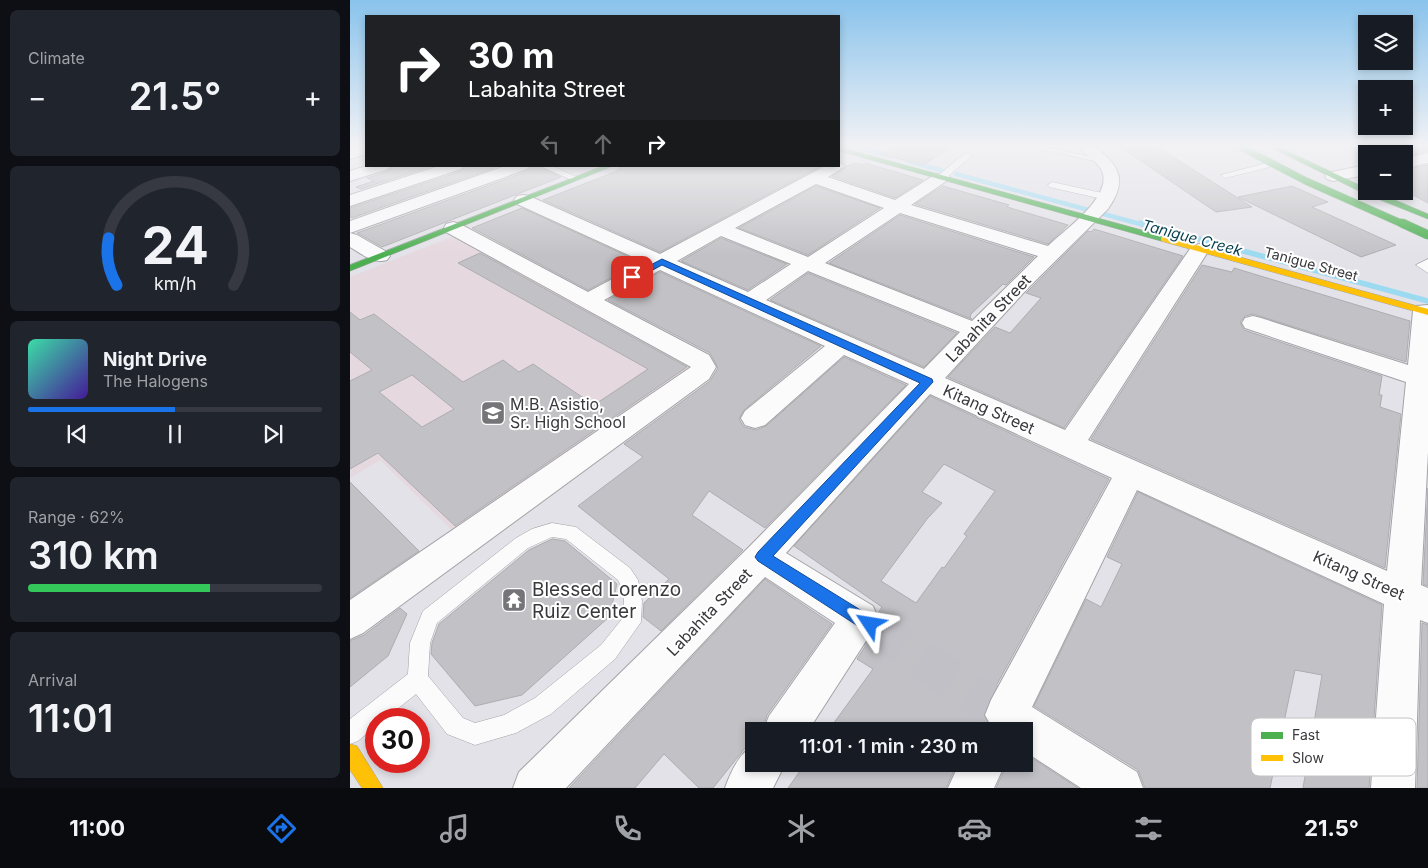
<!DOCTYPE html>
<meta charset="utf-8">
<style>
body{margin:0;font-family:Inter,sans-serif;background:#20242c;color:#f1f3f6;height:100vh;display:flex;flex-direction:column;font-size:19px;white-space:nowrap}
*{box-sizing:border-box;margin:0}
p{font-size:16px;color:#9ea1a6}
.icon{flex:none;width:28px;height:28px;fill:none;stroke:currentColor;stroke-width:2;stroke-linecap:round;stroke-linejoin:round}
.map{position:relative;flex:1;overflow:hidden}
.details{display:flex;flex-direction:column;gap:10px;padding:10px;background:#0d0f14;width:350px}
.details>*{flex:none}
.top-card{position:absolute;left:15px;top:15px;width:475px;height:152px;border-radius:0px;box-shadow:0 2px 8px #0003;background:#202124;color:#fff;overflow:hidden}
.controls{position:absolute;left:1008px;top:15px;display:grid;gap:10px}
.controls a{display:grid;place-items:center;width:55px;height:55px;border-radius:0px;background:#171b24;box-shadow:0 2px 8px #0003;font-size:25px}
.speed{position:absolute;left:15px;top:708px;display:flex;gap:10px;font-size:25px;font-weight:700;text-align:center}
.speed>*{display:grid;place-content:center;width:65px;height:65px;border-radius:50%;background:#171b24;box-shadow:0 2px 8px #0003;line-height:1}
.speed .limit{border:8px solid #d22;background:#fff;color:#111}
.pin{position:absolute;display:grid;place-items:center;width:42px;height:42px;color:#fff;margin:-21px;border-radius:10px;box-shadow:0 2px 8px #0006}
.me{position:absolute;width:55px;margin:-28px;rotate:303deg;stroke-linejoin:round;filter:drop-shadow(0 0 4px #0008)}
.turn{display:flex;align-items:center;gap:18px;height:105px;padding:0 20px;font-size:22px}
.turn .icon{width:65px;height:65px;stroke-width:2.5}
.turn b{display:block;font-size:35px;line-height:42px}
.lanes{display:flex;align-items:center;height:48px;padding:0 20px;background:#0003;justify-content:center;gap:25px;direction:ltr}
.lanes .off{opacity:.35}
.big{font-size:38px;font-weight:600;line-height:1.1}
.details .card{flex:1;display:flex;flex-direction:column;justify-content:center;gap:8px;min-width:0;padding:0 18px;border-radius:8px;background:#20242c}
.details .dial{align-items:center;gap:0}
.dial svg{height:130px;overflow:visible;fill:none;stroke:#363941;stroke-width:7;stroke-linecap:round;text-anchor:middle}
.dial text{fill:#f1f3f6;stroke:none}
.song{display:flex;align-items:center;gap:15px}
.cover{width:60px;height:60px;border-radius:8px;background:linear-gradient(135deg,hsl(160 70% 55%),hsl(260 70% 35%))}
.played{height:5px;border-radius:2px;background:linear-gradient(90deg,#1a73e8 50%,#363941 50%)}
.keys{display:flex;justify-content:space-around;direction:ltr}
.heat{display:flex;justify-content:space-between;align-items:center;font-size:28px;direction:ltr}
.charge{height:8px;border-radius:4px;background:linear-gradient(90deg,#34c759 62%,#363941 0)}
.trip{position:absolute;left:395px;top:722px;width:288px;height:50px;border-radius:0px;background:#171b24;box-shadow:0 2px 8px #0003;font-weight:600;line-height:50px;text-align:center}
.menu{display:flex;height:80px;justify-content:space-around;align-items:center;background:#090b0e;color:#9ea1a6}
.menu .icon{width:35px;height:35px}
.menu .on{color:#1a73e8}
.menu b{font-size:22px;color:#f1f3f6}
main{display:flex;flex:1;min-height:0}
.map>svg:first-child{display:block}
.education{fill:#e5d8de}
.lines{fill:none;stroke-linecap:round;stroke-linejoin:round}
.stream-far1{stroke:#9bdaf1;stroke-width:4.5}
.stream{stroke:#9bdaf1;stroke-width:5.5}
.building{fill:#c2c2c6;stroke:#adadb1;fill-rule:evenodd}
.street-tunnel{stroke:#c0c0c6;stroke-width:40;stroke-dasharray:40 20;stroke-linecap:butt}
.lane-casing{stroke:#a3a3a7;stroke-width:1}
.street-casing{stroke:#a3a3a7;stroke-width:2}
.fast-casing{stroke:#a3a3a7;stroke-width:1}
.slow-casing{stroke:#a3a3a7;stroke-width:1}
.lane{fill:#fbfbfc;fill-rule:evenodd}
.street{fill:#fbfbfc;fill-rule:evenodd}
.fast{fill:#4caf50;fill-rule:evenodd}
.slow{fill:#ffc107;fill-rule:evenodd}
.fast-bridge-far1-casing{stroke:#bebec1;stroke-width:8;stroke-linecap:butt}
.fast-bridge-casing{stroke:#bebec1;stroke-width:10;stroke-linecap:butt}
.fast-bridge-far1{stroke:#4caf50;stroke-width:7}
.fast-bridge{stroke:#4caf50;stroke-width:9}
.route{fill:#1a73e8;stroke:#114b97}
.labels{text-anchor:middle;stroke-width:4;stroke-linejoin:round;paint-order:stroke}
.far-street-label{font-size:14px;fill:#39393d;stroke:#fff}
.far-water-label{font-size:15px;font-style:italic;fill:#053f4e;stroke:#fff}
.street-label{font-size:16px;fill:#39393d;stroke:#fff}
.poi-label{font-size:16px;fill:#39393d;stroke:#fff;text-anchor:start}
.near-poi-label{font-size:19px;fill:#39393d;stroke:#fff;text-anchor:start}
.key{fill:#fff;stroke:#c4c4c5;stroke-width:1}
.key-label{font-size:14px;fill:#39393d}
</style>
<main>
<section class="details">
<div class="card"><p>Climate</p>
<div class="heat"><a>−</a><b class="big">21.5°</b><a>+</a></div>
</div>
<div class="card dial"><svg viewBox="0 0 100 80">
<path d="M14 69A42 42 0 1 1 86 69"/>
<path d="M14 69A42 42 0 0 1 9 40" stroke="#1a73e8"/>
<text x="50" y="56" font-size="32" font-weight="700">24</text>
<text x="50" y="72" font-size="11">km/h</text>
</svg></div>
<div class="card">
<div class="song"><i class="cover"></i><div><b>Night Drive</b><p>The Halogens</p></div></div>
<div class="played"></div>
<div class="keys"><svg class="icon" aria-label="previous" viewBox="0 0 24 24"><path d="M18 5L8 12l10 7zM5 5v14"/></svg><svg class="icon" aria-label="pause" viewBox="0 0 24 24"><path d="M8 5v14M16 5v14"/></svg><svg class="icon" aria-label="next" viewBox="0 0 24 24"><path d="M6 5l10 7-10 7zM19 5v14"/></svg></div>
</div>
<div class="card"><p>Range · 62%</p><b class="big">310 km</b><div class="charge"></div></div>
<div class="card"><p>Arrival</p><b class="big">11:01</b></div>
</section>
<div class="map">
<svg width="1078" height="788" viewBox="0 0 1078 788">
<rect width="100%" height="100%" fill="#e2e2e8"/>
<path class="education" d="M109,234L352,366L110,538L30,460L0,478V277Z"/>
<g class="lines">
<path class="stream-far1" d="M511,148L539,156
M557,161L594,171
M606,174L794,225"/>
<path class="stream" d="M790,223L1078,301"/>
</g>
<path class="building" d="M546,146H603L573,165L531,154Z
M769,146H806L902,207L866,212Z
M1054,146H1078V151L1054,156Z
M505,163L512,165L515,163L573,180L545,198L482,176L497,166Z
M1078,165V203L1054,190V170Z
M42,166H82L11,189L6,187L24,181L17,178L39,171Z
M115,166H149L2,218L0,217V208L112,171Z
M181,166H188L211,177L32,247L7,233L178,171Z
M270,166H471L310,252L193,200L267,171Z
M466,186L530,208L458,255L389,228Z
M593,186L659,205L657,207L718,225L698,244L565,204Z
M942,186L978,202L962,207L1046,245L1011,257L888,197Z
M172,208L290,262L238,290L122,228Z
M550,215L684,257L656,285L653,284L621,314L620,317L622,319L479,263Z
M744,229L833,256L714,428L598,377L645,327L660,333L691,298L676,293L738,231L741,232Z
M371,238L437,264L398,290L331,261Z
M130,253L337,367L105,526L28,453L0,469V381L22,370L0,352V312L10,320L24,314L113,382L153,360L169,372L183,364L244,405L298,369L108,263ZM62,375L104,409L72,427L29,392Z
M852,265L882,272L884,268L1060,321L1056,362L903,314L895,316L890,322L894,330L1032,376L1029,395H1032L1030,407L1051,414L1035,568L741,439Z
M310,272L471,346L394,410L389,419L394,427L406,430L416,426L494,357L556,385L415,528L359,491L342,515L393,550L311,631L293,617L294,603L319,579L228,506L293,457L274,444L360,381L368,368L360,353L258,300Z
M458,273L607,333L574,367L420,300Z
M580,396L759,479L639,699L633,716L642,731H478L523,669L507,659L525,631L530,619L528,613L532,607L444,546ZM594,464L645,491L614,534L617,536L594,568L592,567L566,603L531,581L577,519L592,503L572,492Z
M0,482L69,551L0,598Z
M1078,488V586L1073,584Z
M788,492L1032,605L1019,788H953L972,675L945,670L920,788H795L788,770L684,706L736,599L751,607L772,564L757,557Z
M202,539L215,541L267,584L259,617L172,695L125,706L81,654L82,643L89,624L179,550Z
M415,579L482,624L417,715L414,725L408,731H404V737L363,788H349L314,754L285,788H219Z
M50,608L57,614L38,656L0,687V641L14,635Z
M1072,623L1078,625V788H1067Z
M674,753L728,788H646L657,764H674Z
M455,764H607L596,788H438Z"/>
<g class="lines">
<path class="street-tunnel" d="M520,625L650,711"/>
<defs>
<path id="lane" d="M678,146H692L758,161L754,163Z
M615,153L622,155L595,179H589V175Z
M917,163L921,165L920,167L875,178L871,175Z
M190,166H202L231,179L224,181Z
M702,182L757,194L761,197L757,200L699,187L698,185Z
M1078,259V273L1066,265Z
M202,523L226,527L280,568L288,580L292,601L291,622L265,659L201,714L166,733L125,745L97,734L66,694L35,719H26V726L8,741L0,744V719L58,674L60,643L73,611L166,538L182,529ZM202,537L216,539L268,580L272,588L274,601L272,619L251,645L185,698L154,715L125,723L113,718L78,676L80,643L87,623L178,548Z"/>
<path id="street" d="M11,146H16V154L0,159V149Z
M728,146H744C770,166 778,180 758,209L679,287L595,378L715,430L842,246L849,244L856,246L859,250L738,440L1037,571L1056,382L895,328L892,323L895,318L903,316L911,318L1058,365L1063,311L1066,306L1078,305V452L1071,585L1078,588V623L1070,620L1065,788H1021L1034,604L787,490L682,707L787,772L793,788H731L674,751V731H644L635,715L641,700L762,478L580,394L436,553L523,606L528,618L523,630L458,731H413L419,716L485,623L415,577L216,788H163L169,772L398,548L559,384L494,355L415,425L405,428L395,425L391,418L395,411L475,346L310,270L254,300L359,355L366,367L359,379L13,633L0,639V600L341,367L96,232L94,228L96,224L103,222L110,224L238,292L294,262L167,204L164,200L167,196L173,195L179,196L310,254L475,166H489V162L495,166L478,177L545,200L586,174H598L600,177L598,180L561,205L698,246C714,230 763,197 752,171C747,160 734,155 728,146ZM466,184L534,208L458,257L385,228ZM550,213L688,256L622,321L475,263ZM371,236L441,264L398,292L327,261ZM458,271L610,332L574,369L416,300Z
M1078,153V163L1054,168V158Z
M1016,165V175L983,181L977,179L975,176L977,173Z
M16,166H40L38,169L0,181V171Z
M89,166H113L111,169L0,206V195Z
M155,166H179L177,169L0,233V221Z
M0,233L7,235L37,252L40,256L37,260C23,264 12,254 0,247Z
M404,746V764H435L423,788H375C380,774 389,752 404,746Z
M609,764H655L644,788H598Z"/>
<path id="fast" d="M918,146H926L1016,188V191H1024L1078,214V219L1013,193Z
M489,147L817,237L818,239L811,241L489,151Z
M253,166H263L0,271V265Z"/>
<path id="slow" d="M811,237H817L1078,309V315L811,241Z
M0,744L7,746L33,788H12L0,770Z"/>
</defs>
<use href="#lane" class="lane-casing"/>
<use href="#street" class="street-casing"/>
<use href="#fast" class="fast-casing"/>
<use href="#slow" class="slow-casing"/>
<use href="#lane" class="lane"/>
<use href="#street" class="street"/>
<use href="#fast" class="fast"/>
<use href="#slow" class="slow"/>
<defs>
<path id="fast-bridge-far1" d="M889,146L956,181L1055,225"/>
<path id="fast-bridge" d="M1052,223L1078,235"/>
</defs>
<use href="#fast-bridge-far1" class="fast-bridge-far1-casing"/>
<use href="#fast-bridge" class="fast-bridge-casing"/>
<use href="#fast-bridge-far1" class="fast-bridge-far1"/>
<use href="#fast-bridge" class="fast-bridge"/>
</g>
<linearGradient id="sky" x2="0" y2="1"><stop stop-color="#89c3ec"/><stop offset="0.57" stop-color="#f2f2f5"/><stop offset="1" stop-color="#f2f2f5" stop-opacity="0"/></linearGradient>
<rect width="1078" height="256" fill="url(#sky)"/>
<path class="route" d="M312,259L582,379L583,382L423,556L525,619L528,624L525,630L520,632L514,630L408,561L405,557L408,552L570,383L312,265L286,279H282L278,277Z"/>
<defs>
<symbol id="school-square" viewBox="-11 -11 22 22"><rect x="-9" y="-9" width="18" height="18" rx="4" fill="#747479" stroke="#fff"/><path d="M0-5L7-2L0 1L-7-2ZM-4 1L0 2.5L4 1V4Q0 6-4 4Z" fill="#fff"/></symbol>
<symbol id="temple-square" viewBox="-11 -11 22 22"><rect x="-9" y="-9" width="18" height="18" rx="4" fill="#747479" stroke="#fff"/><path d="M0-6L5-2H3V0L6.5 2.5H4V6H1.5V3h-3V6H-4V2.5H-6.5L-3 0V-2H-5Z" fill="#fff"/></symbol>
</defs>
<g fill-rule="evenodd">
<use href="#school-square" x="129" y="399" width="28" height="28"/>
<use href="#temple-square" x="150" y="586" width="28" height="28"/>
</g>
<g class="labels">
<g class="far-street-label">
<text transform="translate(961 264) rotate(15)" y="5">Tanigue Street</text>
</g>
<g class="far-water-label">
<text transform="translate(842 238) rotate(15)" y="5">Tanigue Creek</text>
</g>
<g class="street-label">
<text transform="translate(638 318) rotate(-46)" y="6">Labahita Street</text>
<text transform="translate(639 409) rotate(24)" y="6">Kitang Street</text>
<text transform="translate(1009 575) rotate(24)" y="6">Kitang Street</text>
<text transform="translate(359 612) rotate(-46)" y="6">Labahita Street</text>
</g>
<g class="poi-label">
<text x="160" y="410">M.B. Asistio,<tspan x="160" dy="18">Sr. High School</tspan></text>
</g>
<g class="near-poi-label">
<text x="182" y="596">Blessed Lorenzo<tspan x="182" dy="22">Ruiz Center</tspan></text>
</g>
</g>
<rect x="901" y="718" width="165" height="58" rx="8" class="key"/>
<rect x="911" y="732" width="22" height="7" fill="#4caf50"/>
<rect x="911" y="755" width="22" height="6" fill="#ffc107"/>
<g class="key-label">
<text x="942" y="740">Fast</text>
<text x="942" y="763">Slow</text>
</g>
</svg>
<div class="controls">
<a><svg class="icon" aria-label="layers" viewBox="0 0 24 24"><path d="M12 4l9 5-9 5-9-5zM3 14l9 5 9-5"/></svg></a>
<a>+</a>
<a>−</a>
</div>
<div class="speed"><div class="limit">30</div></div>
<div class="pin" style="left:282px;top:277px;background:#d93025"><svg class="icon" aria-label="arrive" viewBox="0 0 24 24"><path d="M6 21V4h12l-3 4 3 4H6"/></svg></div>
<svg class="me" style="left:520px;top:624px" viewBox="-20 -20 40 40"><path d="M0-17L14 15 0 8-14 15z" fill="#1a73e8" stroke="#fff" stroke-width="4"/></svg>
<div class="trip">11:01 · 1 min · 230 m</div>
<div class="top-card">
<div class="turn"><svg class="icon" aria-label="right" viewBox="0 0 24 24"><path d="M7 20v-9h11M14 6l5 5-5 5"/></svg><div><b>30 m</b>Labahita Street</div></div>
<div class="lanes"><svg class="icon off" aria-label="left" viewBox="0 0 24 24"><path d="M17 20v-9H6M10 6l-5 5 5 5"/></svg><svg class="icon off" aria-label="ahead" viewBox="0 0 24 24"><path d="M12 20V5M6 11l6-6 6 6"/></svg><svg class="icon" aria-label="right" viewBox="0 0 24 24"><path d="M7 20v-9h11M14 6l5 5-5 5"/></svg></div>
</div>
</div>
</main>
<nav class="menu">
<b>11:00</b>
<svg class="icon on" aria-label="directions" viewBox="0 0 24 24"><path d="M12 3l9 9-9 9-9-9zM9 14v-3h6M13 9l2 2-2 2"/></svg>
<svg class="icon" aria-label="music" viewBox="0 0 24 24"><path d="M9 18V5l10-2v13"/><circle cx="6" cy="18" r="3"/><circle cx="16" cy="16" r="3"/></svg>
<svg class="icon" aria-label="phone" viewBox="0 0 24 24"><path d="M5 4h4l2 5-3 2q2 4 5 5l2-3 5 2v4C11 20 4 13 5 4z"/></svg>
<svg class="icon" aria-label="climate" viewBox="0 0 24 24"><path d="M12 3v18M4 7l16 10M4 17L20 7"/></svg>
<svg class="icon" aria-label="car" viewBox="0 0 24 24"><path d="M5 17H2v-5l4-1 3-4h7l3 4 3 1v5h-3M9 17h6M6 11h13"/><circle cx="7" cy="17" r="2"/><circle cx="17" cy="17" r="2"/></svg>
<svg class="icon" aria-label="filters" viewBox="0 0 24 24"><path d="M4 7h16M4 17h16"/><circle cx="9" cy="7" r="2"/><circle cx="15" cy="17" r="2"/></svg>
<b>21.5°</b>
</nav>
